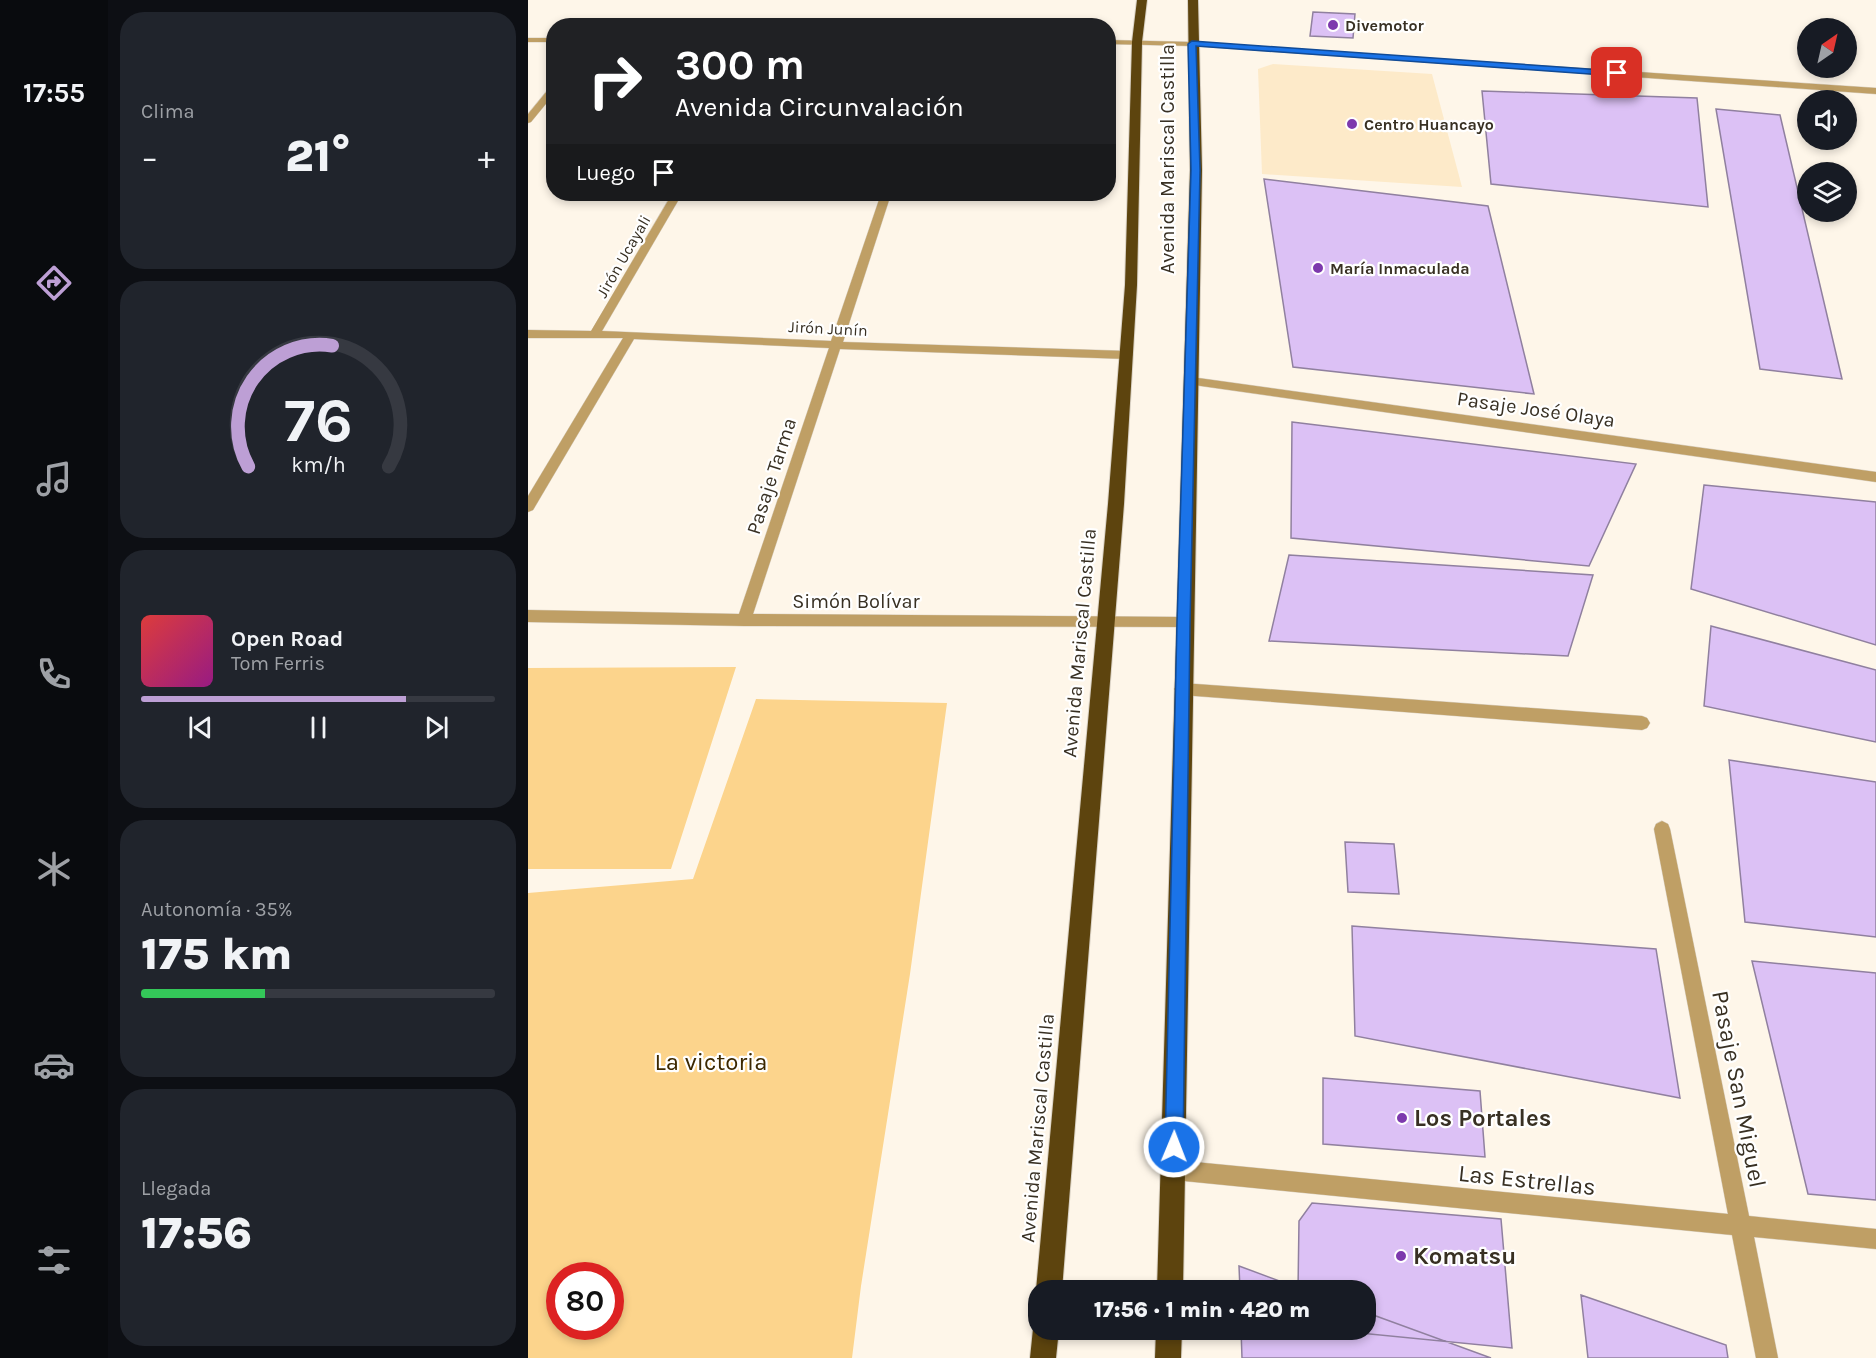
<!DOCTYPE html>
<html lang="es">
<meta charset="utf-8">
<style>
body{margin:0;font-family:Karla,sans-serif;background:#20242c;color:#f1f3f6;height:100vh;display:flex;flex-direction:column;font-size:22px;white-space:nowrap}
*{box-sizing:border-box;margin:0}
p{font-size:20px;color:#9ea1a6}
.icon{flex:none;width:33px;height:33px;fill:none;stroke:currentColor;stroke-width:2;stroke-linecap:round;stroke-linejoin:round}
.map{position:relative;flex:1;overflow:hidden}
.panel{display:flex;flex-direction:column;gap:12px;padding:12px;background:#0d0f14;width:420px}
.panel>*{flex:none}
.top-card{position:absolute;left:18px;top:18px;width:570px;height:183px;border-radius:24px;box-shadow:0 3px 9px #0003;background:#202124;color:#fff;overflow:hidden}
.needle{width:39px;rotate:34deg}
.buttons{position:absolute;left:1269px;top:18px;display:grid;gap:12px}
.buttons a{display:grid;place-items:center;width:60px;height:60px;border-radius:50%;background:#171b24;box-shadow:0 3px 9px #0003;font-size:30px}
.speed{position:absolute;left:18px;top:1262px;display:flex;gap:12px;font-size:30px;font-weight:700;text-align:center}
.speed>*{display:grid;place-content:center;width:78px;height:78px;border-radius:50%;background:#171b24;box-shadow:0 3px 9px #0003;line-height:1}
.speed .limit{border:9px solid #d22;background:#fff;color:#111}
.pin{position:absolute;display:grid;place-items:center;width:51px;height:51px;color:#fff;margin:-26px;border-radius:12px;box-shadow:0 3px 9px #0006}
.me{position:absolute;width:66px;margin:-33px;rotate:1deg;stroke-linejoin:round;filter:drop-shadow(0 0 4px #0008)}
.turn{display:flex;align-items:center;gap:21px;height:126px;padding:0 30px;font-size:27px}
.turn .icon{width:78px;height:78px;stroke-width:2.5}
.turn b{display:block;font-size:42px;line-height:51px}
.then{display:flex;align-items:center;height:57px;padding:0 30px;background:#0003;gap:12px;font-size:22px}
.big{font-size:45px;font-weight:800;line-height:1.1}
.panel .tile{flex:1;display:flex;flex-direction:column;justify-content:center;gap:9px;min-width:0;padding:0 21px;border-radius:24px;background:#20242c}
.panel .dial{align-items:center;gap:0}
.dial svg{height:156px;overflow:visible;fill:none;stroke:#363941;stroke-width:7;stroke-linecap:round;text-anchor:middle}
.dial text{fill:#f1f3f6;stroke:none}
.song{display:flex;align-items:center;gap:18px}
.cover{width:72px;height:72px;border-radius:9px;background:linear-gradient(135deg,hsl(0 70% 55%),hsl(310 70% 35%))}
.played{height:6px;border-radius:3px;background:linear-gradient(90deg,#bd9fd5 75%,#363941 75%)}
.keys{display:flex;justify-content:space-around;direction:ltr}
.heat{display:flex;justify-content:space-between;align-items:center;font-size:33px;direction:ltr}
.charge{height:9px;border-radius:4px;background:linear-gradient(90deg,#34c759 35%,#363941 0)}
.trip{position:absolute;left:500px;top:1280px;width:348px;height:60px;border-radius:24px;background:#171b24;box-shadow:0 3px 9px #0003;font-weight:800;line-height:60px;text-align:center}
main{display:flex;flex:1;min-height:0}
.tabs{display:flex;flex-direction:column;width:108px;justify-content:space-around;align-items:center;background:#090b0e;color:#9ea1a6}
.tabs .icon{width:42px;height:42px}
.tabs .active{color:#bd9fd5}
.tabs b{font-size:27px;color:#f1f3f6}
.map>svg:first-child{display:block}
.built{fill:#fdeac9}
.green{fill:#fcd48c;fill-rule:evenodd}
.building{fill:#dcc1f5;stroke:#90809f;stroke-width:1.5}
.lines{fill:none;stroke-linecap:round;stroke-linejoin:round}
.minor-casing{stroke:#dad2c5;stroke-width:1}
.highway-casing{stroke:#dad2c5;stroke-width:2}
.minor{fill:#bf9f65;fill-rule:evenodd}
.highway{fill:#5d440e;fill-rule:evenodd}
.route{fill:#1a73e8;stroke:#114b97;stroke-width:1.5}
.poi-dot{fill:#7d39ad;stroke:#fff;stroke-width:2}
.labels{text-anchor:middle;stroke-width:4.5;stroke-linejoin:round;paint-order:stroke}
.far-poi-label{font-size:16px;font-weight:bold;fill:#383023;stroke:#fff;text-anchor:start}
.far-street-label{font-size:16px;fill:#383023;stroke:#fff}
.street-label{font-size:20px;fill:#383023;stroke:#fff}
.near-park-label{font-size:24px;fill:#3c2800;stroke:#fff}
.near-street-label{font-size:24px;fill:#383023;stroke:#fff}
.near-poi-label{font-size:24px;font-weight:bold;fill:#383023;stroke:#fff;text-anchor:start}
</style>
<main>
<nav class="tabs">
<b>17:55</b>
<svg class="icon active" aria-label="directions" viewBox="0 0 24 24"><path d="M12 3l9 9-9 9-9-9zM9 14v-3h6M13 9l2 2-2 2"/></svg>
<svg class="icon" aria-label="music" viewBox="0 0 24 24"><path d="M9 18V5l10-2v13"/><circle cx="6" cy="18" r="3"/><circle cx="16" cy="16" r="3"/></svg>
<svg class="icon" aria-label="phone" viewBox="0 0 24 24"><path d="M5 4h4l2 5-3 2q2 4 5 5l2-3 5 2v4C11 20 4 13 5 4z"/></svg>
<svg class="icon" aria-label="climate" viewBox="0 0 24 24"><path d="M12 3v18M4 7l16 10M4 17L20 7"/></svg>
<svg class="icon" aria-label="car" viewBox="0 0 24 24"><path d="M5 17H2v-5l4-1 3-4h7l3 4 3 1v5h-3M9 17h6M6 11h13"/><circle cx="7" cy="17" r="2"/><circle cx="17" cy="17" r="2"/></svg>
<svg class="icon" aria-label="filters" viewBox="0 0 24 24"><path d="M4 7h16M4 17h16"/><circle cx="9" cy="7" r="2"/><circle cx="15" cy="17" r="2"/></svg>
</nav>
<section class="panel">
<div class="tile"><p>Clima</p>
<div class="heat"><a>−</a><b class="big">21°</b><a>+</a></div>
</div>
<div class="tile dial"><svg viewBox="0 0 100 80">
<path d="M14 69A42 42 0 1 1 86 69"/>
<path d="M14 69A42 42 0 0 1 57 7" stroke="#bd9fd5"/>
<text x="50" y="56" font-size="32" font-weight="700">76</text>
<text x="50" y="72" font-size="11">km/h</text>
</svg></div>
<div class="tile">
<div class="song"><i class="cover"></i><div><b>Open Road</b><p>Tom Ferris</p></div></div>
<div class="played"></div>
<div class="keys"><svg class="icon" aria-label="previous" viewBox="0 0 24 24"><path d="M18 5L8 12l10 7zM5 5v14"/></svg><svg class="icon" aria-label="pause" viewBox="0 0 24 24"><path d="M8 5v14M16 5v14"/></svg><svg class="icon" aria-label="next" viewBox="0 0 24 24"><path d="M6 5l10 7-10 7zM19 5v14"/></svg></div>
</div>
<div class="tile"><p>Autonomía · 35%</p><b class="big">175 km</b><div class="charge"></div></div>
<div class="tile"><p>Llegada</p><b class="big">17:56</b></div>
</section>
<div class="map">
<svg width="1348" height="1358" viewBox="0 0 1348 1358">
<rect width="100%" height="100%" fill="#fef6e9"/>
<path class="built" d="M745,64L904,74L934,187L734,174L730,69Z"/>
<path class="green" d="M208,667L143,869H0V668Z
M228,699L419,703L382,974L333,1286L324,1358H0V893L165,879ZM32,1275H82V1326H32Z"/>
<path class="building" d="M785,12L827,14L825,38L782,36Z
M954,91L1169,98L1180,207L963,184Z
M1188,109L1252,115L1314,379L1232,369Z
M736,179L960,206L1006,394L765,367Z
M764,422L1108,464L1061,566L763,538Z
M1176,485L1348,502V645L1163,589Z
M761,555L1065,575L1040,656L741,641Z
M1183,626L1348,670V742L1176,706Z
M1201,760L1348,782V937L1217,922Z
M817,842L866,844L871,894L820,892Z
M824,926L1128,949L1152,1098L827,1036Z
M1224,961L1348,973V1200L1280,1194Z
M795,1078L952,1091L957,1157L795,1144Z
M784,1203L973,1219L984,1348L791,1329H837V1290H770L771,1221Z
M711,1266L776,1290H712Z
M1053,1295L1198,1345L1200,1358H1060Z
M837,1312L963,1358H714L713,1329H837Z"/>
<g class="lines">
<defs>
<path id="minor" d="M0,38H26V42H0Z
M580,40L664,42L1348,88V94L664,46L580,44Z
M23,86H26V94L3,122L0,123V114Z
M144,194H154L74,331L303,341L353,194H363L315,342L599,351L605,355L599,359L312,349L225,614L656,617L661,619L663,623L661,627L216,626L0,622V610L211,614L301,348L106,339L5,510L0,512V496L95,338H0V330L63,331Z
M663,377L1348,472V482L659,384L657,381Z
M654,683L1114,716L1119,718L1122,723L1119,728L1114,730L654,695L649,693L646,689L649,685Z
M1134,821L1140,824L1142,829L1221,1216L1348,1229V1249L1226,1237L1250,1358H1228L1204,1235L646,1180L639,1177L636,1170L639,1163L646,1160L1200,1214L1126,829L1128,824Z"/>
<path id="highway" d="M609,0H619L614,42L609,285L596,504L534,1290H510V1295L508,1290L580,504L597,285L604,42Z
M660,0H670L674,170L655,1290H629L662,170Z
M510,1319V1329H531L528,1358H502L505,1329Z
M628,1329H654L653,1358H627Z"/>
</defs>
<use href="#minor" class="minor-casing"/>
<use href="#highway" class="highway-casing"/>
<use href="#minor" class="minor"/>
<use href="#highway" class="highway"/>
</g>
<path class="route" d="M664,41L1089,71L1092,73L1089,76L668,46L672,170L662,623L655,1147L653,1154L646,1156L640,1154L637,1147L649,623L663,170L660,44Z"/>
<g class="poi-dot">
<circle cx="805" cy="25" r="6"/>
<circle cx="824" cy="124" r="6"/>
<circle cx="790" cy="268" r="6"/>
<circle cx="874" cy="1118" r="6"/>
<circle cx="873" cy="1256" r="6"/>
</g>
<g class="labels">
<g class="far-poi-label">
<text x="817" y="31">Divemotor</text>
<text x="836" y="130">Centro Huancayo</text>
<text x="802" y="274">María Inmaculada</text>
</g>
<g class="far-street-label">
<text transform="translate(95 256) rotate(-60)" y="6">Jirón Ucayali</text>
<text transform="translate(300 328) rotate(3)" y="6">Jirón Junín</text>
</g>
<g class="street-label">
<text transform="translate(639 159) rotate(-90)" y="7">Avenida Mariscal Castilla</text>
<text transform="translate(1008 409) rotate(8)" y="7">Pasaje José Olaya</text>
<text transform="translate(243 476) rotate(-72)" y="7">Pasaje Tarma</text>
<text x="328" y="608">Simón Bolívar</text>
<text transform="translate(551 643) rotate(-85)" y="7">Avenida Mariscal Castilla</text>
<text transform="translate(509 1128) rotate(-85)" y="7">Avenida Mariscal Castilla</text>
</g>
<g class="near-park-label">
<text x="183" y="1070">La victoria</text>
</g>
<g class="near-street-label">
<text transform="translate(1211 1089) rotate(79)" y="8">Pasaje San Miguel</text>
<text transform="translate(999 1180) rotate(6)" y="8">Las Estrellas</text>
</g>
<g class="near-poi-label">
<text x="886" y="1126">Los Portales</text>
<text x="885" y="1264">Komatsu</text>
</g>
</g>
</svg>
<div class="buttons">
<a><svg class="needle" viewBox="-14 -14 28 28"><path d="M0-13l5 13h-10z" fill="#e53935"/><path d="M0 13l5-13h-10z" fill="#9ea1a6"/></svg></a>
<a><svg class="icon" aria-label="sound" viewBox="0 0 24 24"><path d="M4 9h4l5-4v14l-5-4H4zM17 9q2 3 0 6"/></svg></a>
<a><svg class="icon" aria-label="layers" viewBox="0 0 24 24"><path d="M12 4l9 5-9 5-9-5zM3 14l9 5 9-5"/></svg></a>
</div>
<div class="speed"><div class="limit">80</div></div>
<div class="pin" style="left:1089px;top:73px;background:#d93025"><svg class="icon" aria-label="arrive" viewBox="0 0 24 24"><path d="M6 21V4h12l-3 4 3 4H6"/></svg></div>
<svg class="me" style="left:646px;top:1147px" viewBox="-20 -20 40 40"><circle r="17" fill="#1a73e8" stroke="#fff" stroke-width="3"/><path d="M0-11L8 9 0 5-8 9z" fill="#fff"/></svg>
<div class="trip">17:56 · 1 min · 420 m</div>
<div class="top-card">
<div class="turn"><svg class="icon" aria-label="right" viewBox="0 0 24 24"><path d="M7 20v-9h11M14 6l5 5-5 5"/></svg><div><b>300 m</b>Avenida Circunvalación</div></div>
<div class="then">Luego<svg class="icon" aria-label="arrive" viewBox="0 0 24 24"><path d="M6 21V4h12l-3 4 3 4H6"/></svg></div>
</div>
</div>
</main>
